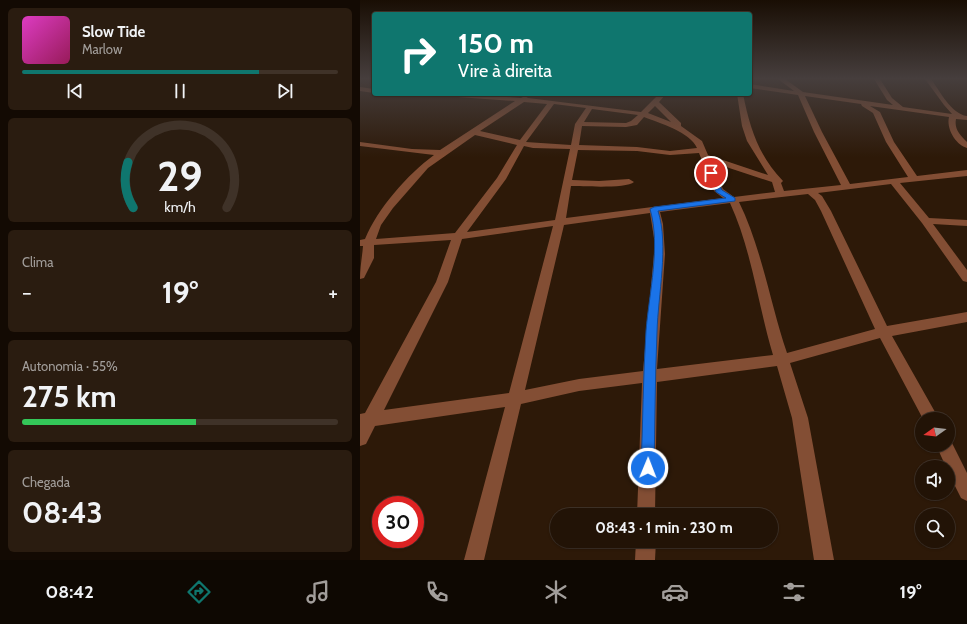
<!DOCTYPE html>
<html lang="pt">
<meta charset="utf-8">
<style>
body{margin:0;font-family:Cabin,sans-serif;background:#2a1c10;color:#f1f3f6;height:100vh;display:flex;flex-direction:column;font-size:15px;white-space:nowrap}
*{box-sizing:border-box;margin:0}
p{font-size:13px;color:#a29e9b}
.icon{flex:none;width:22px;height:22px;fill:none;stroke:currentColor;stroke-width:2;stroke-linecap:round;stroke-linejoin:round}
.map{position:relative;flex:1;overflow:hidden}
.panel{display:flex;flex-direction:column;gap:8px;padding:8px;background:#130a03;width:360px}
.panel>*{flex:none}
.top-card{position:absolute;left:12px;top:12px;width:380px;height:84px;border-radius:4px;box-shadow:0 1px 3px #0004,0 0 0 1px #3f3228;background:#0f766e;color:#fff;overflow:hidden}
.needle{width:26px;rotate:256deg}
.tools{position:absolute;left:555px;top:412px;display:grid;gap:8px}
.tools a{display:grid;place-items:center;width:40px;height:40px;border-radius:50%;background:#221306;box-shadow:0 1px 3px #0004,0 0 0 1px #3f3228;font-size:20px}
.speed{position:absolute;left:12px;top:496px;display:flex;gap:8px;font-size:20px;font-weight:700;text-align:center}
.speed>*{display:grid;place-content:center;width:52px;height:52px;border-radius:50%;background:#221306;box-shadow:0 1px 3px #0004,0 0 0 1px #3f3228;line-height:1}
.speed .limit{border:6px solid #d22;background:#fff;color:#111}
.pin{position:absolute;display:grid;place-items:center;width:34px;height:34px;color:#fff;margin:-17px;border:2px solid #fff;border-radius:50%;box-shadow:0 1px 4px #0007}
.me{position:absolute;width:44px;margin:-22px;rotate:1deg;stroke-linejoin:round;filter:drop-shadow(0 0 3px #0008)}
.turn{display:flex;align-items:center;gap:14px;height:84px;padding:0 20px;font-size:18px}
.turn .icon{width:52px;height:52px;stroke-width:2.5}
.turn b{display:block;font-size:28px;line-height:34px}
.big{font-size:30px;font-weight:700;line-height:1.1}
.panel .tile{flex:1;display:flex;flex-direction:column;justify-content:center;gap:6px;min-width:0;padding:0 14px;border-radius:6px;background:#2a1c10}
.panel .dial{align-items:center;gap:0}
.dial svg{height:104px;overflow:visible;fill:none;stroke:#3f3228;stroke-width:7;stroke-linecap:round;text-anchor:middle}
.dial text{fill:#f1f3f6;stroke:none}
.song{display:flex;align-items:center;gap:12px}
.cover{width:48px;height:48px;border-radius:6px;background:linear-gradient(135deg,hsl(310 70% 55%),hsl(330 70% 35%))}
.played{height:4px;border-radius:2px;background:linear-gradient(90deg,#0f766e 75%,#3f3228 75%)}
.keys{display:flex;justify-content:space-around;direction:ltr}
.heat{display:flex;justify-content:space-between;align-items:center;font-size:22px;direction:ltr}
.charge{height:6px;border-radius:3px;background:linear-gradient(90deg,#34c759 55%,#3f3228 0)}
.trip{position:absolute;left:190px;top:508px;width:228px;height:40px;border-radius:20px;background:#221306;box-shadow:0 1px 3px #0004,0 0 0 1px #3f3228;font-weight:700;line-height:40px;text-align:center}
.menu{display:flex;height:64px;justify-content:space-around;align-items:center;background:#0e0802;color:#a29e9b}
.menu .icon{width:28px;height:28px}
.menu .selected{color:#0f766e}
.menu b{font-size:18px;color:#f1f3f6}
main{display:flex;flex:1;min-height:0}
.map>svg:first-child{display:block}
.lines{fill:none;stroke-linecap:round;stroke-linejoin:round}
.minor{fill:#834e34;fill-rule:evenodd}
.route{fill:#1a73e8;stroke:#114b97}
</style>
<main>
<section class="panel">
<div class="tile">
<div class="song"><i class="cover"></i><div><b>Slow Tide</b><p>Marlow</p></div></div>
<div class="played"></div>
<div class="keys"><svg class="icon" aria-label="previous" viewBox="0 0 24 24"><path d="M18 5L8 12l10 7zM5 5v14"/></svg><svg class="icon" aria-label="pause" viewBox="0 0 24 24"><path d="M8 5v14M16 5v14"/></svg><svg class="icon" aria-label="next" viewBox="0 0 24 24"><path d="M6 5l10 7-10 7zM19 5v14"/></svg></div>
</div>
<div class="tile dial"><svg viewBox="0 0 100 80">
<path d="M14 69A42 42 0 1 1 86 69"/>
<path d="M14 69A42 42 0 0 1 10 34" stroke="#0f766e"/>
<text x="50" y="56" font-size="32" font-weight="700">29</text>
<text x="50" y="72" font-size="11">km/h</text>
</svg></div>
<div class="tile"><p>Clima</p>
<div class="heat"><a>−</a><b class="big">19°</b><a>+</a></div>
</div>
<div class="tile"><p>Autonomia · 55%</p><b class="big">275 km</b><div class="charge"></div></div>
<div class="tile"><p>Chegada</p><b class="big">08:43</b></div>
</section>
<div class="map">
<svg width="607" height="560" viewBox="0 0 607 560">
<rect width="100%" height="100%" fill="#2d1908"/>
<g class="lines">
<path class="minor" d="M418,79H425L443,92L533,105L527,100L514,79H520L532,98L543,107L592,114L584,105L565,79H571C580,91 591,114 607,116V120L596,119C594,129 600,135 607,142V148C596,145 586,129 589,117L510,106L520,112L534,142L557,176L607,170V176L540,183L569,218L607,220V226L573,224L607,270V282L603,281L562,223L531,184L458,193L462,196L471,211L527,326L607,312V322L532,336L579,419H563L520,338L430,363L448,418L474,560H454L432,418L417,366L297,382L295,515H277L282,383L219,391L161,404L124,560H104L145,407L15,426L6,444L0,446V414L5,413L76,282L91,240L14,245V258L4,278L0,279C0,267 2,258 3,246H0V240L5,239C18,208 47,175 74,155L0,146V142L52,149L80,150L155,101L83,96L80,94H110L161,98L165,96L168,98L281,112L299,94H306L299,102L321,123V126L342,141L348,155L408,175L387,141L382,126L377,94H383C390,128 398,155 423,181L421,183L424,191L481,185L454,132L438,95L390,88V84L434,91ZM445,96L501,104L502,106L513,113L526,142L548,177L490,184L462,132ZM164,102L187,104L160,140L120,131ZM194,104L226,108L215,124L211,145L166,142ZM295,106L311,122L288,113ZM232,109L278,115L271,121L266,123L224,122ZM284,117C300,123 330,132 337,148L310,151L277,147L219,145L222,126L266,127L277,125ZM115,135L157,145L137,178L95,233L16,239L21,225L33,208L68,168ZM164,146L173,148L210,149L195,220L107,232L146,179ZM218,150L277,151L310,155L339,153L354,191L363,198L206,218L211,186C222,186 267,189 274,182L269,179L239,181L212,180ZM351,162L412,182L415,192L374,197L363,189ZM448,194L455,200L461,211L515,329L427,353C410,303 402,249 379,202ZM370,203C392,251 398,305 413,355L297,369L305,254L303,224L300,212ZM290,213L294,238V254L283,371L219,379L165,390L204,225ZM193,226L149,393L24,410L88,282L102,239Z
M0,87L14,89V93L0,91Z
M588,439H590L607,473V501L601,498L588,472V467H586L576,445H588Z
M276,541H296L295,560H275Z"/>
</g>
<linearGradient id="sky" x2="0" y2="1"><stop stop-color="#190e04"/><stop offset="0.5" stop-color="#463e3d"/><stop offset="1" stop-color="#463e3d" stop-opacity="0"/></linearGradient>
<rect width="607" height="157" fill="url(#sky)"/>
<path class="route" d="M351,171L354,173L362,190L375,198V201L298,211C309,245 298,295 297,332C295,377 295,423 294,468L292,473L288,475L283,473L281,468C283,423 283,376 286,331C289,293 301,246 290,209L294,207L366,198L356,192L347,173Z"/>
</svg>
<div class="tools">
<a><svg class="needle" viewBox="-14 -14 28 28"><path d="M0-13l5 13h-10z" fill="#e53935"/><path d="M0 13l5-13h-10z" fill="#a29e9b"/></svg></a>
<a><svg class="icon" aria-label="sound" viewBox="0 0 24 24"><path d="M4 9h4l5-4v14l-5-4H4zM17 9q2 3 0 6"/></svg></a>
<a><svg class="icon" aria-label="search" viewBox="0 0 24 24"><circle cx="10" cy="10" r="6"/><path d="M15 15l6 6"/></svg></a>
</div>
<div class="speed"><div class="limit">30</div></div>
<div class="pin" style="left:351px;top:173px;background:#d93025"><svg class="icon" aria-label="arrive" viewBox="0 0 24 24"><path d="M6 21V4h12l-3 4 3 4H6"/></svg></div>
<svg class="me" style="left:288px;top:468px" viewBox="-20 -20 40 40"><circle r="17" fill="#1a73e8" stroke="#fff" stroke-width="3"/><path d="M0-11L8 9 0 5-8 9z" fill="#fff"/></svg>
<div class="trip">08:43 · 1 min · 230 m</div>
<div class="top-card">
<div class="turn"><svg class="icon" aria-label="right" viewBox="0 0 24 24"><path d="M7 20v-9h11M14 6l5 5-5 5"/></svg><div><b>150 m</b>Vire à direita</div></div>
</div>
</div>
</main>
<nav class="menu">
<b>08:42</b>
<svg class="icon selected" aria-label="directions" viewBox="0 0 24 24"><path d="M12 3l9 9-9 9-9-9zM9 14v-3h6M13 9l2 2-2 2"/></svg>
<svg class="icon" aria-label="music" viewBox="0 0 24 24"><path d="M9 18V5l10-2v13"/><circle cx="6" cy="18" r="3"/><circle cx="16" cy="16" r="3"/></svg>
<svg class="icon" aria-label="phone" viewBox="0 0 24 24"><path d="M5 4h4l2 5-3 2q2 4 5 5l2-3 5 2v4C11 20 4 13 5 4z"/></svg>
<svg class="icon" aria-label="climate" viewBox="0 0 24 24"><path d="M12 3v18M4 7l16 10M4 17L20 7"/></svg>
<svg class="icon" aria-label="car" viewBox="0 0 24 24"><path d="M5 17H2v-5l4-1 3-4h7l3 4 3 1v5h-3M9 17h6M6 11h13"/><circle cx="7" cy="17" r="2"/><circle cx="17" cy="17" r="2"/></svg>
<svg class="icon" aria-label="filters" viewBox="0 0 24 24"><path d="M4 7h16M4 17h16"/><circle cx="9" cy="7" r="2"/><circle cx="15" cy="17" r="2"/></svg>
<b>19°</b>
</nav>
